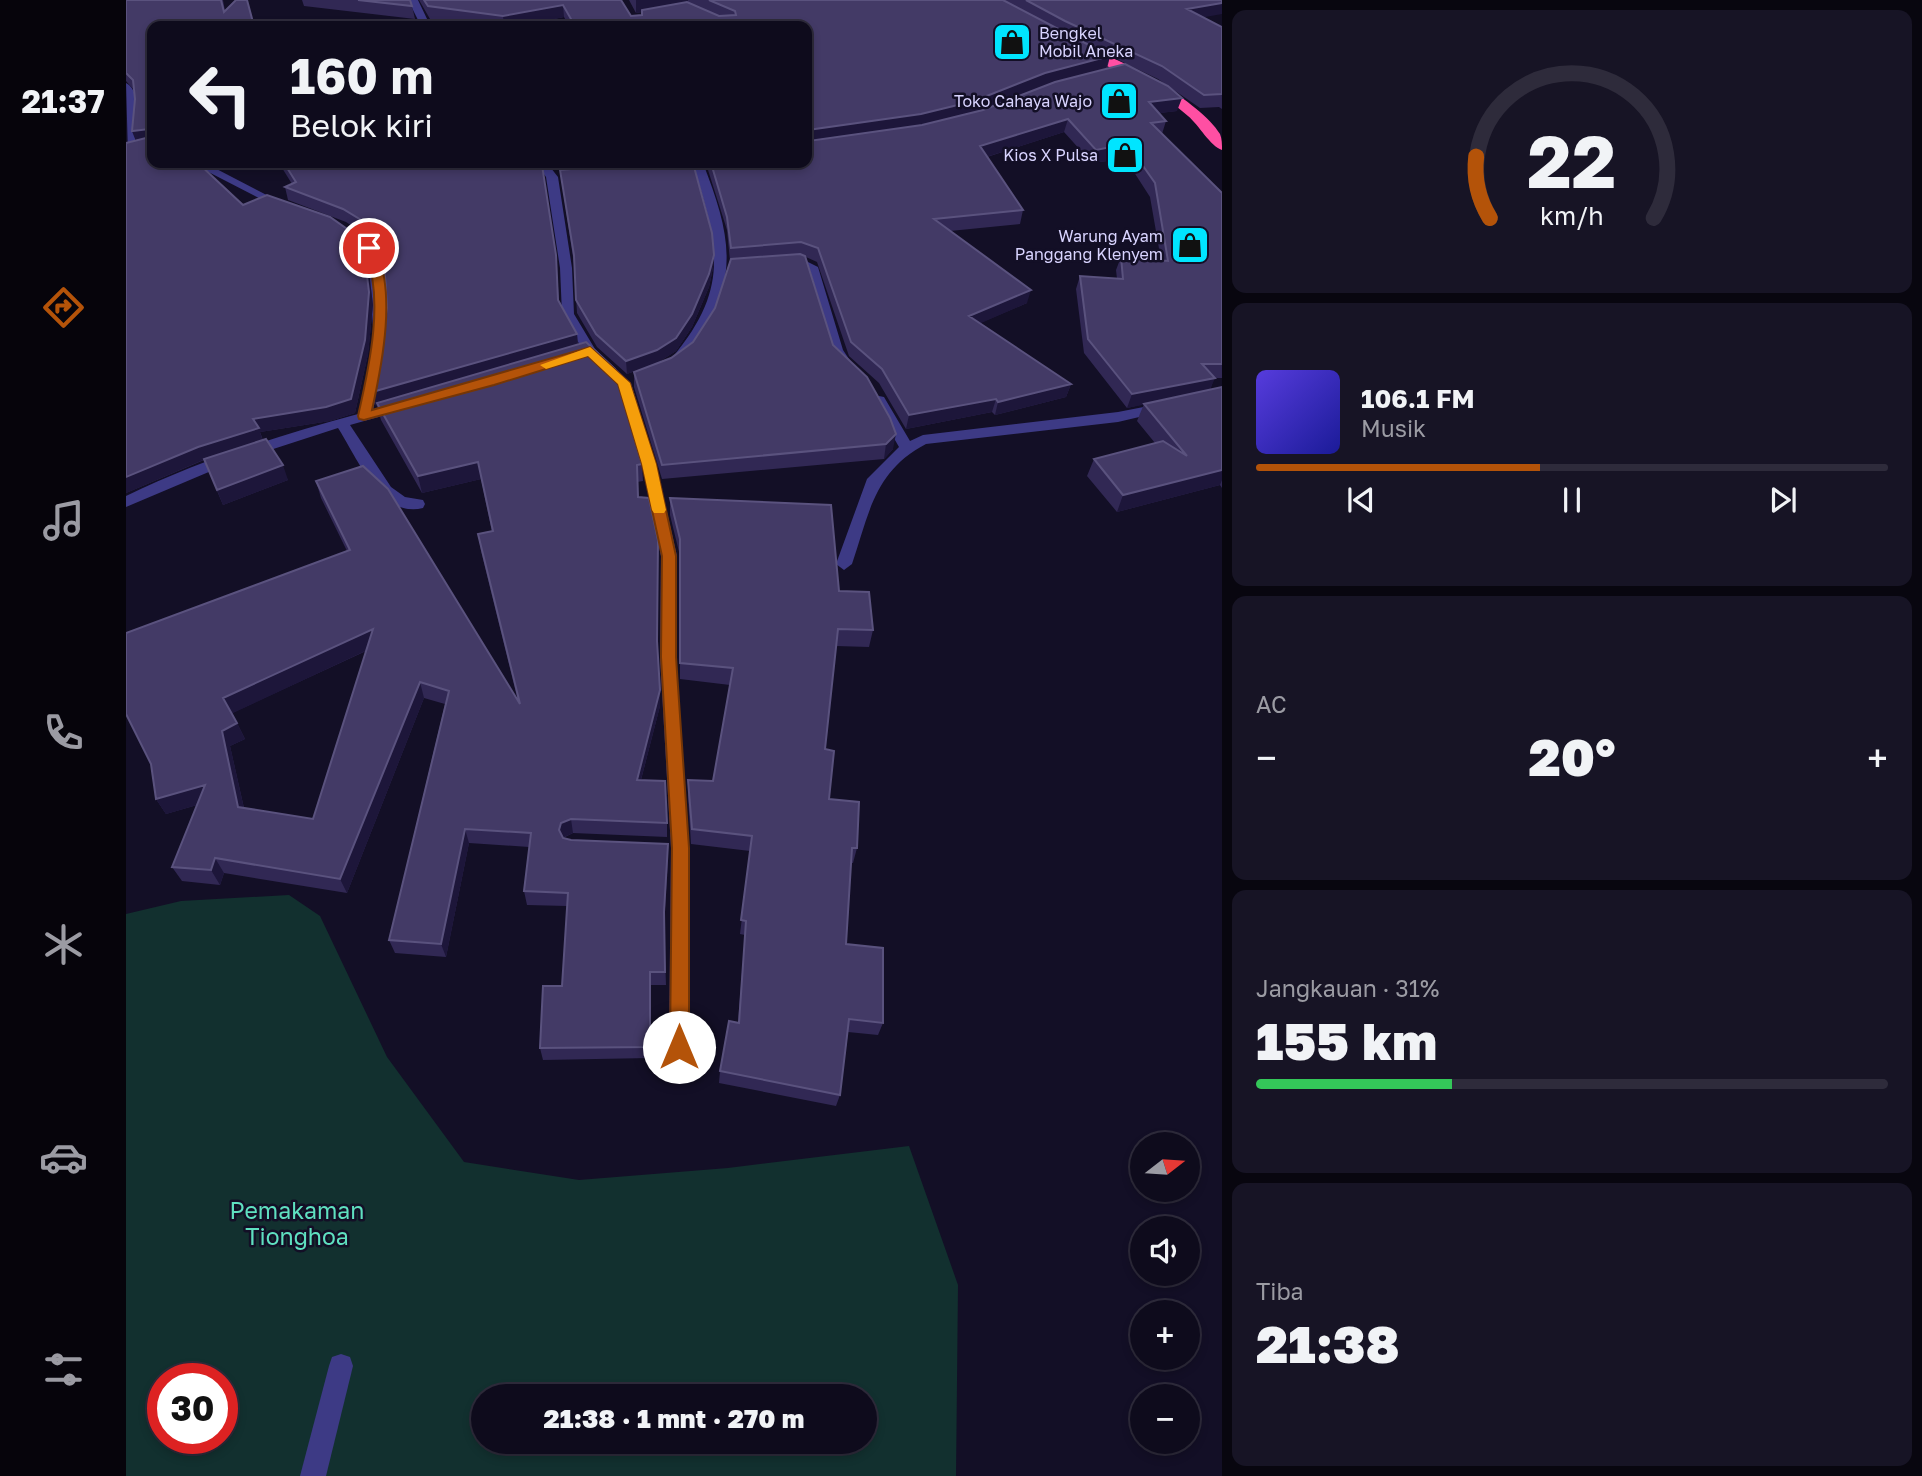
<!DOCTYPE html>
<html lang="id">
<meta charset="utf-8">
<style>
body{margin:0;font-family:"Golos Text",sans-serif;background:#171425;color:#f1f3f6;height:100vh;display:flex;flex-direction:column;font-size:26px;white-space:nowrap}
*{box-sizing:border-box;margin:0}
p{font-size:23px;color:#9b9ba3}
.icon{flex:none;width:38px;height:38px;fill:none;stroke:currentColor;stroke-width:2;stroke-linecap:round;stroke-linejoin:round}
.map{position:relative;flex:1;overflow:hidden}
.panel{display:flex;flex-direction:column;gap:10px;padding:10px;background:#08060f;width:700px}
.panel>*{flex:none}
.guide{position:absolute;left:21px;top:21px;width:665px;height:147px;border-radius:14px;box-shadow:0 4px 10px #0003,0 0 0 2px #2e2b3b;background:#0e0b1c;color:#f1f3f6;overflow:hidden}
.needle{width:46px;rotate:73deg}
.tools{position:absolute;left:1004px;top:1132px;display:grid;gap:14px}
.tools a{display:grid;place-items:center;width:70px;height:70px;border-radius:50%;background:#0e0b1c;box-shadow:0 4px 10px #0003,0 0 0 2px #2e2b3b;font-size:35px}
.speed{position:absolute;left:21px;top:1363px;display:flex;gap:14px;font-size:35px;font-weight:700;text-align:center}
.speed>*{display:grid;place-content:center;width:91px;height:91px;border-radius:50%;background:#0e0b1c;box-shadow:0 4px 10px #0003,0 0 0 2px #2e2b3b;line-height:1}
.speed .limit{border:10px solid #d22;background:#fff;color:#111}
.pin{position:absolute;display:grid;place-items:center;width:60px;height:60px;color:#fff;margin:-30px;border:4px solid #fff;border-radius:50%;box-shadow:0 2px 7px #0007}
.me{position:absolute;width:77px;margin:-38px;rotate:0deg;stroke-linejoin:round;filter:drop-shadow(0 0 5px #0008)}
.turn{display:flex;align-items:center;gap:24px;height:147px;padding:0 28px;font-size:32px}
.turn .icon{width:91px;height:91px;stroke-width:2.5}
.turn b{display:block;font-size:49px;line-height:60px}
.big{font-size:52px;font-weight:800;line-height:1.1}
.panel .card{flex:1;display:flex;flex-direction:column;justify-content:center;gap:10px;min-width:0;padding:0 24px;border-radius:14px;background:#171425}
.panel .dial{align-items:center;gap:0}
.dial svg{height:182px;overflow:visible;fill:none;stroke:#2e2b3b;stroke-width:7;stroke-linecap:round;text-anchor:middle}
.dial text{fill:#f1f3f6;stroke:none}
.song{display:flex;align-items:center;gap:21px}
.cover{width:84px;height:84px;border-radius:10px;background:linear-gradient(135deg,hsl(250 70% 55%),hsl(240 70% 35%))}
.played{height:7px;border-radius:4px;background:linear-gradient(90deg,#b45309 45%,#2e2b3b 45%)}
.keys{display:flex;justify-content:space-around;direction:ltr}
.heat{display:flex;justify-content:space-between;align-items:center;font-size:38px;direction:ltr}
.charge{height:10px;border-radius:5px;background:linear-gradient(90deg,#34c759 31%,#2e2b3b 0)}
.trip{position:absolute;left:345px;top:1384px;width:406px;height:70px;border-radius:35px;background:#0e0b1c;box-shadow:0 4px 10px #0003,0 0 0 2px #2e2b3b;font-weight:800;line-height:70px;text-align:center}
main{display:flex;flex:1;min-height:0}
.menu{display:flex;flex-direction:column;width:126px;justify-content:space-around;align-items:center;background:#06040b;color:#9b9ba3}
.menu .icon{width:49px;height:49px}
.menu .on{color:#b45309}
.menu b{font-size:32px;color:#f1f3f6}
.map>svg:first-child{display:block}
.green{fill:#12302f;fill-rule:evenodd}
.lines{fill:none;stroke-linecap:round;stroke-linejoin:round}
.lane{fill:#3d3a85;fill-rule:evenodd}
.street{fill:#3d3a85;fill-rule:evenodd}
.highway{fill:#ff4fa3;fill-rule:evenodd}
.wall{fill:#312854;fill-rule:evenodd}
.shaded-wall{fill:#1d163a}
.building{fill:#433a66;stroke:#5a527e;stroke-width:2;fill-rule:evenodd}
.route{fill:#b45309;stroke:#753606;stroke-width:2}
.slow{fill:#f59e0b}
.labels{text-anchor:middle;stroke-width:5;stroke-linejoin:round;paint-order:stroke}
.far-poi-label{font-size:16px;fill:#d9d4ff;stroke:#130f26;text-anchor:end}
.near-park-label{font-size:23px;fill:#5fe0c0;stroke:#130f26}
</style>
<main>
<nav class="menu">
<b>21:37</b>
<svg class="icon on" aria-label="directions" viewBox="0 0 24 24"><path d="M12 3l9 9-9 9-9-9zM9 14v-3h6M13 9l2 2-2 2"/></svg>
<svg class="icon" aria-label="music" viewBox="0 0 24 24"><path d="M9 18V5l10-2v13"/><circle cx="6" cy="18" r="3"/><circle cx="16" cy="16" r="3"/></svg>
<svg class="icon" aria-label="phone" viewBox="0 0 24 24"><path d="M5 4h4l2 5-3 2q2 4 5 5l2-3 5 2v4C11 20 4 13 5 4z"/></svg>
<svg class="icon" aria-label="climate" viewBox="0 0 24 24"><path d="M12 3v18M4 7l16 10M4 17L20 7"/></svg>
<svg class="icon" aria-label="car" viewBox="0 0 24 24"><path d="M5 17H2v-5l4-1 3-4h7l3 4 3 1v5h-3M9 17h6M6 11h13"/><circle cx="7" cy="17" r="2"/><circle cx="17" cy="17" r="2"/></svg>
<svg class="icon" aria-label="filters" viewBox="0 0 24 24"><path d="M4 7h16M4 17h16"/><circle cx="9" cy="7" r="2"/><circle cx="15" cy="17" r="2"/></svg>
</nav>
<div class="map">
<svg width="1096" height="1476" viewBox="0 0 1096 1476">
<rect width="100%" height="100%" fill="#130f26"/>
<path class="green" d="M163,895L194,916L261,1057L338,1162L453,1180L602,1168L783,1146L832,1285L830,1476H0V914L55,901ZM37,1379H96V1438H37ZM357,1396H738V1442H357Z"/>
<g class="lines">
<path class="lane" d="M215,1354L224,1357L227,1366L200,1476H174L203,1366L206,1357Z"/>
<path class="street" d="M282,0H292L302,21L326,26H295Z
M0,83C19,93 9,134 8,152L2,155Z
M65,163H79L162,206L152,208Z
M410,163H421L432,177L446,268L448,314L469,349L505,383L530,464L551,556L550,657L563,848V1047L560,1054L553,1057L546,1054L543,1047L545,848L534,657L535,556L516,464L492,385L459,354L436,314L434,268L420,177Z
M567,163H577C602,228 614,271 578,335C572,345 565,358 553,362L546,358C606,286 591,245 567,163Z
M211,223L240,237L254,259L261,327L259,358L247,410L276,402L283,406L281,409L224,425L265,487L279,497L297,500L299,504L297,508C255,519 231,457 212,428L104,463L0,507V496C74,460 152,436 232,414L245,358L247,327L242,259L231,242L207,230L205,227Z
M674,258L692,267L717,350L727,365L725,368H715L703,350L680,269C672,265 659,269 653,263L659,259Z
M753,396L758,397L784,441L797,435L992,412L1038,403L1045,407L1043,410L992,422L800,444C748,471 743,514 726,564L718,570L710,564L741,479L773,447L746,400Z"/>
<path class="highway" d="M959,47C995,58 1075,102 1094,134C1096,139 1096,144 1096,150C1084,146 1073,125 1062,116C1031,88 992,71 955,54L953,51Z"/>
</g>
<path class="wall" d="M0,0H97L99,11L26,163L117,205L238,251L242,264L247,305L242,354L229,413L204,421L134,432L137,440L162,480L97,505L78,460L0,493L10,140L6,131L9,99L8,90L0,81Z
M176,0H284L286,6L289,19L178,6Z
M293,0H495L505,16L516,15V12L510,13L503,0H1096L1078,18L1096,27V109L1093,107L1074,108L1042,86L1051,111L1033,113L1040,121L1036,134L1096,195V378H1088L1084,390L1096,387V488L1094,485L991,512L961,476L968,459L1029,443L1011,421L1018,404L1001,408L958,353L950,289L954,276L991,279L990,270L995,257L1035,260L1024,197L1006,169L991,171L981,161L966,163L938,132L861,157L897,210L894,224L824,231L901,303L854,323L945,384L940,397L869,415L866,412L780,429L753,383L723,356L691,262L680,257L707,345L767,449L758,459L536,479L508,387V372L545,358L567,342L589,308L604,261L601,230L582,170L583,163H681V26H443L438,17L393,26H357L304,19ZM984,56L1032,79L1042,86L981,69ZM924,84L857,110L853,111L916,87Z
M153,163H415L430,255L433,302L451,334L452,344L516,464L517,481L511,482L512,497L531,648L534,706L515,780L541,823V837L447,833L437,838L542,858L538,925L540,985H525L524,1058L417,1060L414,1048L436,986L441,906L401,905L398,891L403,847L343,843L320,957L269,953L263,940L319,704L298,698L221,893L98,873L94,885L56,881L46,867L71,805L40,814L30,799L221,551L195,498L190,481L392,701L355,551L352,534L366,532L355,479L296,493L255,420L251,406H250L246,392L261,308L258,265L255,253L243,237L220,222L162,200L159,187L166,184ZM240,651L187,819L118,808L104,746L119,739L106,713Z
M424,163H567L588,255L587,268L583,287L566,327L550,351L531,363L501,374L471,347L451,313L448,264L434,170H430Z
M544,498L713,591L747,630L743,647L710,646L699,749L703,799L731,848L727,863H725L720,944L757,1023L752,1035L722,1032L714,1095L710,1106L593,1083L594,1071L612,1022L619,935L614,934L624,851L565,844L562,796V780L587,781L604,685L554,679V556L544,515Z"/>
<path class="shaded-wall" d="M510,0H562V3L510,13Z
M1096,3V14L1057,21L1061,9Z
M437,5L438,17L393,26H378L377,16Z
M984,56L980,69L916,87L845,114L793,127L681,143V131L682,130Z
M1056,98L1051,111L1019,115L1023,102Z
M942,119L938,132L851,160L854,146Z
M23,129L26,138L11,144L6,131Z
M985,147L981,161L966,163L970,150Z
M1010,156L1006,169L991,171L995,158Z
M238,251L242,264L247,305L242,354L229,413L204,421L134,432L137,442L77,460L0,493V477L127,419Z
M588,255L587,268L583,287L566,327L550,351L531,363L501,374L500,361Z
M905,290L901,303L839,330L843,316Z
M451,334L452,347L251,403V406H250L246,392Z
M1089,378L1083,392L1001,408L1006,394Z
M945,384L940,397L869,415L872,402Z
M870,399L866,412L780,429L783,415Z
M770,434L767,449L758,459L760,444Z
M352,462L355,479L296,493L292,476Z
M157,465L162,480L97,505L91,490Z
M1096,470V480L1094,485L991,512L997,495Z
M247,629L252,645L105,714L97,698Z
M294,682L298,698L221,893L214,879Z
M534,690V706L511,795V780Z
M111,723L119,739L104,746L121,822L112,807L96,731Z
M79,785L88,800L40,814L30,799Z
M445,819L447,833L438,837L436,845L433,830L435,823Z
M339,829L343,843L320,957L315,944Z
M542,844V858L538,926V912Z
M89,858L98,873L94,885L85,870Z"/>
<path class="building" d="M0,0H95L98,12L110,0H121L128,26H26V163H72L117,205L141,195L204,217L231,236L238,251L243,292L239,340L225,399L200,407L127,419L133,428L72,447L0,477V143L24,137L23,129L6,131L9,99L7,80L0,73Z
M232,0H284L286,6Z
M298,0H495L505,16L516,15V10L561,2L593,16L610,15L609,11L583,0H877L984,56L919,73L848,101L795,114L682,130L681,131V26H449L437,5L377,16L302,6Z
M900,0H1096V3L1061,9L1096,27V94L1078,95L1036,66L939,21Z
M999,64L1042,86L1056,98L1023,102L1040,121L1025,123L1096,193V364H1076L1089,378L1006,394L962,339L954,276L997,279L995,257L1042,261L1029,183L1010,156L995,158L985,147L970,150L942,119L854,146L897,210L808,219L905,290L843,316L945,384L872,402L870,399L783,415L756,369L725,342L692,248L675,242L605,248L601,217L585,163H681V136L683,141L796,125L857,110L929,82Z
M158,163H415L416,165L430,255L432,300L451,334L246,392L261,308L258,260L252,239L240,223L217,209L159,187L170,182Z
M512,163H567L586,233L588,255L583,274L566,314L550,338L531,350L500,361L470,334L450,300L448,255L434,170Z
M674,254L679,256L707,345L741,377L764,418L770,434L760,444L536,465L508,372L545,358L567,342L589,308L605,259Z
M460,342L489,369L516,464L511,465L512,497L523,498L532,540L531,641L534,690L511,780L539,781L541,823L445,819L435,823L433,830L437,838L445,840L542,844L538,912L539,972H524V1047L414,1048L417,986H436L442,893L398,891L405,833L339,829L315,944L263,940L323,691L294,682L214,879L89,858L85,870L46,867L79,785L30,799L25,764L0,714V633L224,550L190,481L237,466L262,489L394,704L352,534L367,531L352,462L292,476L251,403ZM247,629L187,819L112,807L96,731L111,723L97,698Z
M1096,387V470L997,495L968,459L1037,441L1061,456L1018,404Z
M140,439L157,465L91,490L78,459Z
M544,498L705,505L713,591L743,592L747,630L712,629L699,749L708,751L703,799L733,802L731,848H726L720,944L757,948V1023L723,1019L714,1095L594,1071L603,1021L613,1023L620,921L615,920L626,836L566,829L562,780L587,781L607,668L554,663V539Z"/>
<path class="route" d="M243,244L247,245C272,287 256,365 246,410L464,347L504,383L530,464L550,556V657L563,848V1047L560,1054L553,1057L546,1054L544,1047L546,848L535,657L536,556L516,464L492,384L462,356L368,385L238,420L233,419L232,416C243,368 260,294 237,248Z"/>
<path class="slow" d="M464,347L504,383L530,464L540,510L538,513H528L526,510L516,464L492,384L462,356L420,369L414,365Z"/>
<defs>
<symbol id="shop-square" viewBox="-11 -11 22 22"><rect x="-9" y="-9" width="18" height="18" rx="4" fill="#00e5ff" stroke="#130f26"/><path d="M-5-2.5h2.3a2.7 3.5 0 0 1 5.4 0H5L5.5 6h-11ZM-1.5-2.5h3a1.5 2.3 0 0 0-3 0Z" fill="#111"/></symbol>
</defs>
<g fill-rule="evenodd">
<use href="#shop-square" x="864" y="20" width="44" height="44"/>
<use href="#shop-square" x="971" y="79" width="44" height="44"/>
<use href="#shop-square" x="977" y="133" width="44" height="44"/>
<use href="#shop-square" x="1042" y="223" width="44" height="44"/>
</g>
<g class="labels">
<g class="far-poi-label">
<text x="913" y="39" text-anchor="start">Bengkel<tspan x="913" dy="18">Mobil Aneka</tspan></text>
<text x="966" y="107">Toko Cahaya Wajo</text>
<text x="972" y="161">Kios X Pulsa</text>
<text x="1037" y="242">Warung Ayam<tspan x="1037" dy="18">Panggang Klenyem</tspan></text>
</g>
<g class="near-park-label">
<text x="171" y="1219">Pemakaman<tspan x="171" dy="26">Tionghoa</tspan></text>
</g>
</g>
</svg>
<div class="tools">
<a><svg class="needle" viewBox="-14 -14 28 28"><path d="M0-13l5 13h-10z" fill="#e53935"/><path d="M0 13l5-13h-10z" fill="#9b9ba3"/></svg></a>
<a><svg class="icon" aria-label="sound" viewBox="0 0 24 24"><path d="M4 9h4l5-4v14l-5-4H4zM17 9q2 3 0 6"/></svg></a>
<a>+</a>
<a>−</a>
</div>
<div class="speed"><div class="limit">30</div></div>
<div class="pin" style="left:243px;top:248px;background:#d93025"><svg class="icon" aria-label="arrive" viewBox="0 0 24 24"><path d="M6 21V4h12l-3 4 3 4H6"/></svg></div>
<svg class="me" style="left:553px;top:1047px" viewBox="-20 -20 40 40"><circle r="19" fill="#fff"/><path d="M0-13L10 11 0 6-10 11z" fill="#b45309"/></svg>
<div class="trip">21:38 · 1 mnt · 270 m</div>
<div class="guide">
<div class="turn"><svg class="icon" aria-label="left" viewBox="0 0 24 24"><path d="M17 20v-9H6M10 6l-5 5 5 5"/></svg><div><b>160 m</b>Belok kiri</div></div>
</div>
</div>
<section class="panel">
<div class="card dial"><svg viewBox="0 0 100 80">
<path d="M14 69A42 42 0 1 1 86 69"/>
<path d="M14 69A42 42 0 0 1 8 42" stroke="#b45309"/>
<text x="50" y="56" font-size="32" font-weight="700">22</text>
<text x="50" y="72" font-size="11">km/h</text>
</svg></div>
<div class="card">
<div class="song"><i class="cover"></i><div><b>106.1 FM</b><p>Musik</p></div></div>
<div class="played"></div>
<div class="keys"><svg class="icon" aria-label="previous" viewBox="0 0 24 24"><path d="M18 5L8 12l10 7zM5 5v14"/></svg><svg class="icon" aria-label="pause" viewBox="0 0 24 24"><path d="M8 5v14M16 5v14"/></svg><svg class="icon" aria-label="next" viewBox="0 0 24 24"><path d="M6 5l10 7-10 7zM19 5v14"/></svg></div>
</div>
<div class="card"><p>AC</p>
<div class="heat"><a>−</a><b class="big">20°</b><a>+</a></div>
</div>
<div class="card"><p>Jangkauan · 31%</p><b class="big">155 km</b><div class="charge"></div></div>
<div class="card"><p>Tiba</p><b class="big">21:38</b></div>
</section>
</main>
